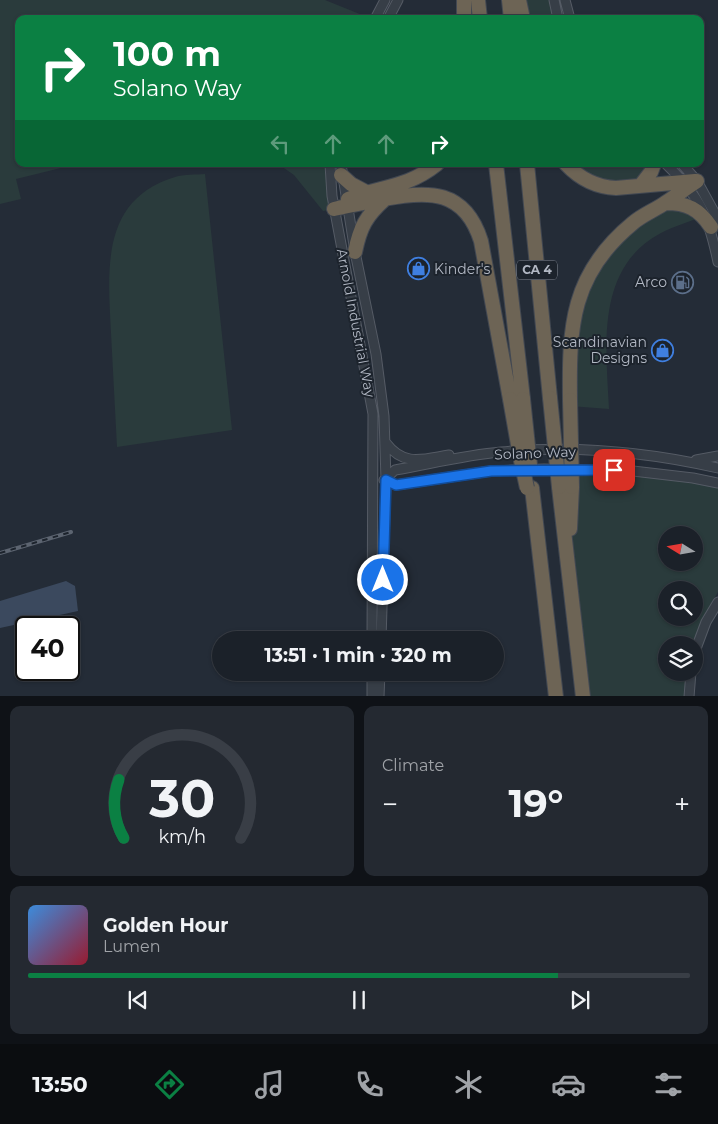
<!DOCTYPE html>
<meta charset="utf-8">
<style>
body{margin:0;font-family:Montserrat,sans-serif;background:#242931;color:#f1f3f6;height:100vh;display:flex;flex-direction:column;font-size:19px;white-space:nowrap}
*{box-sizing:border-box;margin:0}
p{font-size:16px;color:#a0a3a8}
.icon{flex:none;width:28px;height:28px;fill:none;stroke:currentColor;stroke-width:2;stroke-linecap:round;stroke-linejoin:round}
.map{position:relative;height:696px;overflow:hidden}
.side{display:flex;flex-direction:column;gap:10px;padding:10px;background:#0f1217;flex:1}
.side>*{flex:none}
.top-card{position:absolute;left:15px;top:15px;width:689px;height:152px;border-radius:10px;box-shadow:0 1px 4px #0004,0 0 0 1px #393e46;background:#0b8043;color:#fff;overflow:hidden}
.needle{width:32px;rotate:281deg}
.buttons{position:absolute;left:658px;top:526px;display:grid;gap:10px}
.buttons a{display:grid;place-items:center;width:45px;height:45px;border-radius:50%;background:#1b2129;box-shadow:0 1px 4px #0004,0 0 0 1px #393e46;font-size:25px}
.speed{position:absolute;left:15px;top:616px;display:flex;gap:10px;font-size:25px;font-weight:700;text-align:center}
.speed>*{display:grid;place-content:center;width:65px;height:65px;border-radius:50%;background:#1b2129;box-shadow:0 1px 4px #0004,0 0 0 1px #393e46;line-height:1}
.speed .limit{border:2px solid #111;border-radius:8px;background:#fff;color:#111}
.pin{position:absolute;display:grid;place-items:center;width:42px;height:42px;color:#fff;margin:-21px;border-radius:10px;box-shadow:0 2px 8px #0006}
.me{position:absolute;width:55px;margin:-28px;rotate:0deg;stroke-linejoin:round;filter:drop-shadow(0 0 4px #0008)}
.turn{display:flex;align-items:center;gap:18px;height:105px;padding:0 15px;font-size:22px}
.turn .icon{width:65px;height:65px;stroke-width:2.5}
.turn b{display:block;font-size:35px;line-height:42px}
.lanes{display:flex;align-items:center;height:48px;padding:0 15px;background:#0003;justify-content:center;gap:25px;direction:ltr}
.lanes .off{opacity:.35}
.big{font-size:38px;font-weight:700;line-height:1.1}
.side .card{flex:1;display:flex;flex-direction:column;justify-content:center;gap:8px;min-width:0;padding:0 18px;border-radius:10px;background:#242931}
.side .dial{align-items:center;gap:0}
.dial svg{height:130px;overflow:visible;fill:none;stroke:#393e46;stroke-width:7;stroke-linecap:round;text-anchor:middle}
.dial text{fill:#f1f3f6;stroke:none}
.song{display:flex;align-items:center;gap:15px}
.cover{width:60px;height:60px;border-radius:8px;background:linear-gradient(135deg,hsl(210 70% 55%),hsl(350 70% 35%))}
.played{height:5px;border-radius:2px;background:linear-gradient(90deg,#0b8043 80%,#393e46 80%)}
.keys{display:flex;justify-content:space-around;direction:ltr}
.heat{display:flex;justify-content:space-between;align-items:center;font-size:28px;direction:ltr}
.side .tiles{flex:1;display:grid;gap:10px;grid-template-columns:1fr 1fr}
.card:last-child{grid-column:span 2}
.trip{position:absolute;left:212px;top:631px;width:292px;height:50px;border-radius:25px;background:#1b2129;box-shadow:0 1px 4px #0004,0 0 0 1px #393e46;font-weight:700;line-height:50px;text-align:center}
.dock{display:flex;height:80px;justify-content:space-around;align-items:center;background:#0b0d10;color:#a0a3a8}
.dock .icon{width:35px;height:35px}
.dock .on{color:#0b8043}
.dock b{font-size:22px;color:#f1f3f6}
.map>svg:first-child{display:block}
.green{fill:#2a3b3c;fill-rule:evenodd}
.water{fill:#3b495e}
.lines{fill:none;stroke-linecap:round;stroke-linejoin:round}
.minor-casing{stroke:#555b65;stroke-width:11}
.highway-casing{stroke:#424852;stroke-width:16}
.minor{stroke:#373e47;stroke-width:9}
.highway{stroke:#6d6455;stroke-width:14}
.rail-casing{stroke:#5c6470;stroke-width:4}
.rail{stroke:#1c232c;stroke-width:2;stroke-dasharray:5.5;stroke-linecap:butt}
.highway-bridge-casing{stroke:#424852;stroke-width:16;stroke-linecap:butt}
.highway-bridge{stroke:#6d6455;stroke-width:14}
.route-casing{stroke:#114b97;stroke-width:12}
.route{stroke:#1a73e8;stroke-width:9}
.labels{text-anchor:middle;stroke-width:4;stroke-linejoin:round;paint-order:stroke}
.shield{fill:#1c232c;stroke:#858b96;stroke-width:1}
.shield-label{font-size:12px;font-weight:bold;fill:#b2b8c4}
.poi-label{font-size:14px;fill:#b2b8c4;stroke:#1c232c;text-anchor:end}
.street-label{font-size:14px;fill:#b2b8c4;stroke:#1c232c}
</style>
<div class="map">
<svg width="718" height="697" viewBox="0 0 718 697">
<rect width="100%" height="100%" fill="#242c37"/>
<path class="green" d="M0,0H325L372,19H19V164H110L65,167L16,179L21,199L0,204Z
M519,0H554L558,19H523Z
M278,164H330L334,209L323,211L294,175Z
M566,164H654L641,185L616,188Z
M205,174L232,430L117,447C115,409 113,371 111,333C108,270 100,200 175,177C184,174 196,175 205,174Z
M666,203L703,216C689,222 674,226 661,233C595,268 606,347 609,409L570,406L571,329L601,255Z
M572,468L718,483V592L711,604L694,645H666V672L691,673L689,696H583L568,555ZM666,535H694V562H666ZM666,590H694V618H666Z"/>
<path class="water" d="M66,581L75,586L78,611L0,628V601Z"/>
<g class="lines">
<defs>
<path id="minor" d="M554,0L558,19
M565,0L570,19
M375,19L385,0
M388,19L398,0
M330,164L332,196L373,414L372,640
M341,164L355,252L376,354L384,416L386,480L381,640
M666,164C701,198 708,215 718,262
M682,164L697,181L718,219
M386,443C404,467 423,459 449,455
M696,460L718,456
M384,480L395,470C430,464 465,455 501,452C572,445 648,452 718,468
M386,480L396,485L491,471L544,469L633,471L693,478L718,483
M694,654L706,622L718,602
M372,672V697
M379,697L380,672
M689,697L691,672"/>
<path id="highway" d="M464,0V19
M478,0L480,19
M509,0L511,19
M519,0L523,19
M496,164L523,399
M527,164L550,398
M566,164C580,179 596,187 616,188L695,181
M341,175L351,184L366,192
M641,185L651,172L654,164
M348,199C382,186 407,188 437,164
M666,203C687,203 699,209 711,227
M334,209C351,205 367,202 384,199C429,190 465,190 481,241L510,399
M355,252C360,227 366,216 385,199
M570,400C569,326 571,274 633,223C642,215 655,210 665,203C676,196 686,188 697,181
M559,487L583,697
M532,488L556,697
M570,529L572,487"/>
</defs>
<use href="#minor" class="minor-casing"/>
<use href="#highway" class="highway-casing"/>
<use href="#minor" class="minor"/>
<use href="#highway" class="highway"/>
<defs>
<path id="rail" d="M0,553L71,532"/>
</defs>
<use href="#rail" class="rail-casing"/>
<use href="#rail" class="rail"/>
<defs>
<path id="highway-bridge" d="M550,398L559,487
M510,399L520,456L527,488
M523,399L530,465
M570,400L572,487"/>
</defs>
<use href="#highway-bridge" class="highway-bridge-casing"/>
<use href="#highway-bridge" class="highway-bridge"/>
</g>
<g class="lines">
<defs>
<path id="route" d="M383,580L386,480L396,485L491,471L614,470"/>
</defs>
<use href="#route" class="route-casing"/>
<use href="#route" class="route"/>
</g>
<defs>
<symbol id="shop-ring" viewBox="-11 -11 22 22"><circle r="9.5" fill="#1c232c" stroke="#3f7fe0" stroke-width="1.5"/><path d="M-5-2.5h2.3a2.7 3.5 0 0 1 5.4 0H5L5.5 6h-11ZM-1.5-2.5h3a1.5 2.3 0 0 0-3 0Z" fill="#3f7fe0"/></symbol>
<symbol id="fuel-ring" viewBox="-11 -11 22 22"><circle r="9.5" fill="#1c232c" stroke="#5c6f8a" stroke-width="1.5"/><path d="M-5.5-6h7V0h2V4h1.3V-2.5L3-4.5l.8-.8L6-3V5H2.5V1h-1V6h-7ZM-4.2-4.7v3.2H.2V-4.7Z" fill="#5c6f8a"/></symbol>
</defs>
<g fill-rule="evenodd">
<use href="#shop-ring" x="406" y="256" width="25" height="25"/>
<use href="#fuel-ring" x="670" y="270" width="25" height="25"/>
<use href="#shop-ring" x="650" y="338" width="25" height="25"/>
</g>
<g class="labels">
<rect class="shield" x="517" y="260.5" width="40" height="19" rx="4"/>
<g class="shield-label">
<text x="537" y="274">CA 4</text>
</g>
<g class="poi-label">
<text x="434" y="274" text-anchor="start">Kinder's</text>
<text x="667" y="287">Arco</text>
<text x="647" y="347">Scandinavian<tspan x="647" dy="16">Designs</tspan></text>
</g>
<g class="street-label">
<text transform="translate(356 323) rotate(79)" y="5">Arnold Industrial Way</text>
<text transform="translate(535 453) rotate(-2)" y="5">Solano Way</text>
</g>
</g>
</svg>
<div class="buttons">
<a><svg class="needle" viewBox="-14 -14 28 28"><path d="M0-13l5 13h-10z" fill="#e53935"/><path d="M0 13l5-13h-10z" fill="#a0a3a8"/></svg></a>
<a><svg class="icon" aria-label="search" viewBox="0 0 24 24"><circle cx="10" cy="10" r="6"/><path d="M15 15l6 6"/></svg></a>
<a><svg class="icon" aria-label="layers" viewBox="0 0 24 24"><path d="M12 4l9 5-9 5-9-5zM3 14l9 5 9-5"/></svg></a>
</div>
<div class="speed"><div class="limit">40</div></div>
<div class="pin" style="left:614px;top:470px;background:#d93025"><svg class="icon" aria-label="arrive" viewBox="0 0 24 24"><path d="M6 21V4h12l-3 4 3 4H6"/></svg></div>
<svg class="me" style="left:383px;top:580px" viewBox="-20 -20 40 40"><circle r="17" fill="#1a73e8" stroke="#fff" stroke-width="3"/><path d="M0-11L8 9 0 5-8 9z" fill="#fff"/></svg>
<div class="trip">13:51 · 1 min · 320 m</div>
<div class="top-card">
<div class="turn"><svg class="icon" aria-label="right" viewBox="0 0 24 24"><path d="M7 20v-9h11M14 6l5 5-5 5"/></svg><div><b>100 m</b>Solano Way</div></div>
<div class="lanes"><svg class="icon off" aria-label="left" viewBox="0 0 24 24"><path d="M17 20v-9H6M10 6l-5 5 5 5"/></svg><svg class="icon off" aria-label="ahead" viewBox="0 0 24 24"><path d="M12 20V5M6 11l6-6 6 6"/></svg><svg class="icon off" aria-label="ahead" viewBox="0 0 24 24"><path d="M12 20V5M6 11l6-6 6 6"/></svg><svg class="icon" aria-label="right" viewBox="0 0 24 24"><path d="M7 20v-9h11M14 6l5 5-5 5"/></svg></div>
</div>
</div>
<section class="side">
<div class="tiles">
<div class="card dial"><svg viewBox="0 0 100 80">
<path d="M14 69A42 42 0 1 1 86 69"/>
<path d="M14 69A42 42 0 0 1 11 33" stroke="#0b8043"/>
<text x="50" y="56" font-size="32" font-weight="700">30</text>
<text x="50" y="72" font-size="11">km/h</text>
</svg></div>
<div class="card"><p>Climate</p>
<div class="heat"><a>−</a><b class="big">19°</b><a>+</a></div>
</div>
<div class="card">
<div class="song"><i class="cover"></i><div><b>Golden Hour</b><p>Lumen</p></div></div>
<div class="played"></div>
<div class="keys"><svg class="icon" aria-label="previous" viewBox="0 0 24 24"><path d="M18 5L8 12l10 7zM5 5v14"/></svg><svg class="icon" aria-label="pause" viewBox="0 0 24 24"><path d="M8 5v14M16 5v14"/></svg><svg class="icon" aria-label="next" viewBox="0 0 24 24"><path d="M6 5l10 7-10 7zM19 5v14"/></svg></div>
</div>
</div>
</section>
<nav class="dock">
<b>13:50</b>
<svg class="icon on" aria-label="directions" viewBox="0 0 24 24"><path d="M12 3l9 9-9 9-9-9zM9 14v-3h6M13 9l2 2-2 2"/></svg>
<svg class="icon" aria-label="music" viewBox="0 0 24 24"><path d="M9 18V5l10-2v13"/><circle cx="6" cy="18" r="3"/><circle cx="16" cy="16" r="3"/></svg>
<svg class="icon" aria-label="phone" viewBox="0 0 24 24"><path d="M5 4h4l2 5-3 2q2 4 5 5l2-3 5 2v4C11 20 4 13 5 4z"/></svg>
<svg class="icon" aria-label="climate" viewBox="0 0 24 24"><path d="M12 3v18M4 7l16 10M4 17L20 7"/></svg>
<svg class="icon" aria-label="car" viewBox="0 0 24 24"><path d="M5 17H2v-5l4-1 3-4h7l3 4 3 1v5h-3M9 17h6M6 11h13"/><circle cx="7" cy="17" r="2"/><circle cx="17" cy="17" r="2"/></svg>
<svg class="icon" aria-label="filters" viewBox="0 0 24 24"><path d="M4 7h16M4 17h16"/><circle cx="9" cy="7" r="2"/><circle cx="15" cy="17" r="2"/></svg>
</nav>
